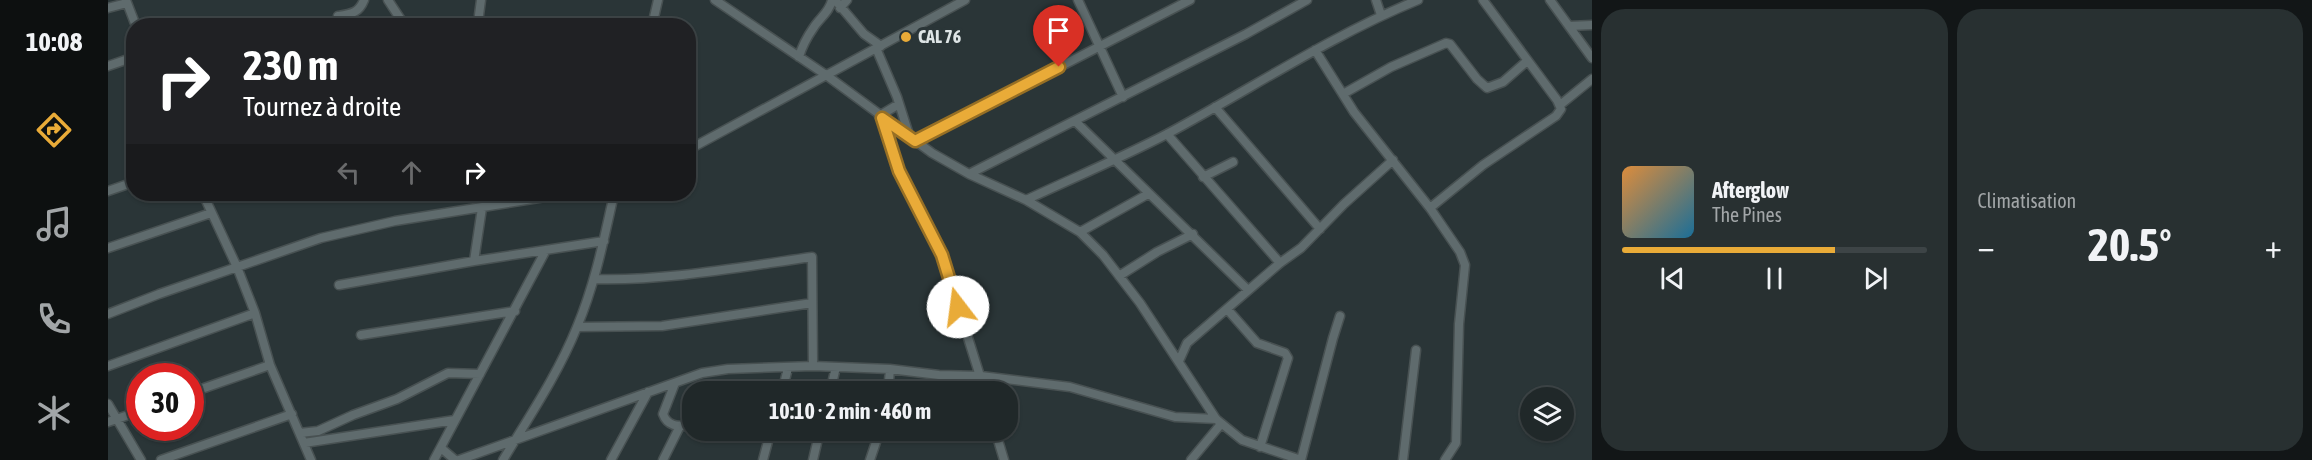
<!DOCTYPE html>
<html lang="fr">
<meta charset="utf-8">
<style>
body{margin:0;font-family:"Asap Condensed",sans-serif;background:#283031;color:#f1f3f6;height:100vh;display:flex;flex-direction:column;font-size:22px;white-space:nowrap}
*{box-sizing:border-box;margin:0}
p{font-size:20px;color:#a2a6a8}
.icon{flex:none;width:33px;height:33px;fill:none;stroke:currentColor;stroke-width:2;stroke-linecap:round;stroke-linejoin:round}
.map{position:relative;flex:1;overflow:hidden}
.panel{display:flex;flex-direction:column;gap:9px;padding:9px;background:#121617;width:720px}
.panel>*{flex:none}
.top-card{position:absolute;left:18px;top:18px;width:570px;height:183px;border-radius:24px;box-shadow:0 2px 4px #0004,0 0 0 2px #3d4446;background:#202124;color:#fff;overflow:hidden}
.tools{position:absolute;left:1412px;top:387px;display:grid;gap:12px}
.tools a{display:grid;place-items:center;width:54px;height:54px;border-radius:50%;background:#202829;box-shadow:0 2px 4px #0004,0 0 0 2px #3d4446;font-size:30px}
.speed{position:absolute;left:18px;top:363px;display:flex;gap:12px;font-size:30px;font-weight:700;text-align:center}
.speed>*{display:grid;place-content:center;width:78px;height:78px;border-radius:50%;background:#202829;box-shadow:0 2px 4px #0004,0 0 0 2px #3d4446;line-height:1}
.speed .limit{border:9px solid #d22;background:#fff;color:#111}
.pin{position:absolute;display:grid;place-items:center;width:51px;height:51px;color:#fff;margin:-62px -26px;border-radius:50% 50% 50% 0;rotate:-45deg;box-shadow:0 0 6px #0007}
.pin .icon{rotate:45deg}
.me{position:absolute;width:66px;margin:-33px;rotate:345deg;stroke-linejoin:round;filter:drop-shadow(0 0 4px #0008)}
.turn{display:flex;align-items:center;gap:21px;height:126px;padding:0 18px;font-size:27px}
.turn .icon{width:78px;height:78px;stroke-width:2.5}
.turn b{display:block;font-size:42px;line-height:51px}
.lanes{display:flex;align-items:center;height:57px;padding:0 18px;background:#0003;justify-content:center;gap:30px;direction:ltr}
.lanes .off{opacity:.35}
.big{font-size:45px;font-weight:700;line-height:1.1}
.panel .tile{flex:1;display:flex;flex-direction:column;justify-content:center;gap:9px;min-width:0;padding:0 21px;border-radius:24px;background:#283031}
.song{display:flex;align-items:center;gap:18px}
.cover{width:72px;height:72px;border-radius:9px;background:linear-gradient(135deg,hsl(30 70% 55%),hsl(200 70% 35%))}
.played{height:6px;border-radius:3px;background:linear-gradient(90deg,#e9ab38 70%,#3d4446 70%)}
.keys{display:flex;justify-content:space-around;direction:ltr}
.heat{display:flex;justify-content:space-between;align-items:center;font-size:33px;direction:ltr}
.panel .tiles{flex:1;display:grid;gap:9px;grid-template-columns:repeat(2,1fr)}
.trip{position:absolute;left:574px;top:381px;width:336px;height:60px;border-radius:24px;background:#202829;box-shadow:0 2px 4px #0004,0 0 0 2px #3d4446;font-weight:700;line-height:60px;text-align:center}
main{display:flex;flex:1;min-height:0}
.menu{display:flex;flex-direction:column;width:108px;justify-content:space-around;align-items:center;background:#0d1010;color:#a2a6a8}
.menu .icon{width:42px;height:42px}
.menu .active{color:#e9ab38}
.menu b{font-size:27px;color:#f1f3f6}
.map>svg:first-child{display:block}
.lines{fill:none;stroke-linecap:round;stroke-linejoin:round}
.minor-casing{stroke:#485152;stroke-width:11}
.minor{stroke:#5f6b6d;stroke-width:8}
.route-casing{stroke:#976f24;stroke-width:15}
.route{stroke:#e9ab38;stroke-width:10}
.poi-dot{fill:#e9ab38;stroke:#2a3537;stroke-width:2}
.labels{text-anchor:middle;stroke-width:6;stroke-linejoin:round;paint-order:stroke}
.poi-label{font-size:18px;font-weight:bold;fill:#dee5e6;stroke:#2a3537;text-anchor:start}
</style>
<main>
<nav class="menu">
<b>10:08</b>
<svg class="icon active" aria-label="directions" viewBox="0 0 24 24"><path d="M12 3l9 9-9 9-9-9zM9 14v-3h6M13 9l2 2-2 2"/></svg>
<svg class="icon" aria-label="music" viewBox="0 0 24 24"><path d="M9 18V5l10-2v13"/><circle cx="6" cy="18" r="3"/><circle cx="16" cy="16" r="3"/></svg>
<svg class="icon" aria-label="phone" viewBox="0 0 24 24"><path d="M5 4h4l2 5-3 2q2 4 5 5l2-3 5 2v4C11 20 4 13 5 4z"/></svg>
<svg class="icon" aria-label="climate" viewBox="0 0 24 24"><path d="M12 3v18M4 7l16 10M4 17L20 7"/></svg>
</nav>
<div class="map">
<svg width="1484" height="460" viewBox="0 0 1484 460">
<rect width="100%" height="100%" fill="#2a3537"/>
<g class="lines">
<defs>
<path id="minor" d="M18,0L28,26
M280,0L297,26
M607,0L718,75L824,153L861,174L918,200L972,232L995,255L1032,303L1108,419L1134,440L1193,460L1225,338L1232,316
M727,0L756,34L773,46
M970,0L1015,97
M1268,0L1273,15
M1442,0L1484,58
M0,8L19,3
M732,8L739,0
M371,15L373,0
M230,16C243,14 251,13 256,0
M544,26L550,0
M1461,26L1484,25
M768,48L789,97L802,138
M1207,50L1246,112L1322,208L1375,165L1448,116L1453,109L1449,100L1375,0
M691,57C694,46 699,37 706,27C712,18 722,11 724,0
M0,66L26,57
M1235,94L1283,67L1338,43L1342,44L1369,79L1379,88L1395,82L1419,61
M1452,105L1484,79
M1107,107L1212,229
M771,116L791,104
M774,118L791,171L834,255L877,392
M967,121L1140,290
M1059,134L1172,263
M807,141L1082,0
M580,150L857,0
M861,174L1138,34L1199,0
M1095,177L1125,162
M0,191L26,182
M95,194L129,267L147,313L162,365L203,460
M918,200C965,178 1013,158 1059,134C1143,89 1222,36 1310,0
M1322,208L1352,252L1357,265L1351,324L1348,443L1337,460
M972,232L1040,194
M0,248L103,213
M366,261L374,208
M1011,276L1049,252L1085,234
M486,279C559,281 632,267 704,257L705,366
M231,285L366,261L496,241
M1120,310L1149,343L1177,353L1180,358L1152,447
M0,314L51,294L213,238L287,221L456,194
M469,327L554,326L704,303
M253,335L407,311
M1071,361L1079,343L1172,263L1193,248L1236,204L1285,160
M0,366L147,313
M567,383L555,414C560,428 572,426 585,426
M674,392L680,368
M722,392L728,367
M780,392L782,369
M82,393L162,365
M0,404L33,460
M0,422L32,411
M887,430L896,460
M192,433L210,431L245,415L289,399L340,373L372,374
M196,443L347,420
M333,448L347,460
M53,460L184,414
M326,460L438,250
M351,460L594,373L620,369L705,366L782,369L831,375L873,376L962,387L1067,417L1108,419
M395,460C421,417 450,374 469,327C487,284 496,239 506,194
M503,460L540,392
M555,460L572,426
M655,460L663,430
M705,460L712,430
M762,460L772,430
M1083,460L1113,424
M1295,460L1308,350"/>
</defs>
<use href="#minor" class="minor-casing"/>
<use href="#minor" class="minor"/>
</g>
<g class="lines">
<defs>
<path id="route" d="M850,307L834,255L791,171L774,118L807,141L951,67"/>
</defs>
<use href="#route" class="route-casing"/>
<use href="#route" class="route"/>
</g>
<circle class="poi-dot" cx="798" cy="37" r="6"/>
<g class="labels">
<g class="poi-label">
<text x="810" y="43">CAL 76</text>
</g>
</g>
</svg>
<div class="tools">
<a><svg class="icon" aria-label="layers" viewBox="0 0 24 24"><path d="M12 4l9 5-9 5-9-5zM3 14l9 5 9-5"/></svg></a>
</div>
<div class="speed"><div class="limit">30</div></div>
<div class="pin" style="left:951px;top:67px;background:#d93025"><svg class="icon" aria-label="arrive" viewBox="0 0 24 24"><path d="M6 21V4h12l-3 4 3 4H6"/></svg></div>
<svg class="me" style="left:850px;top:307px" viewBox="-20 -20 40 40"><circle r="19" fill="#fff"/><path d="M0-13L10 11 0 6-10 11z" fill="#e9ab38"/></svg>
<div class="trip">10:10 · 2 min · 460 m</div>
<div class="top-card">
<div class="turn"><svg class="icon" aria-label="right" viewBox="0 0 24 24"><path d="M7 20v-9h11M14 6l5 5-5 5"/></svg><div><b>230 m</b>Tournez à droite</div></div>
<div class="lanes"><svg class="icon off" aria-label="left" viewBox="0 0 24 24"><path d="M17 20v-9H6M10 6l-5 5 5 5"/></svg><svg class="icon off" aria-label="ahead" viewBox="0 0 24 24"><path d="M12 20V5M6 11l6-6 6 6"/></svg><svg class="icon" aria-label="right" viewBox="0 0 24 24"><path d="M7 20v-9h11M14 6l5 5-5 5"/></svg></div>
</div>
</div>
<section class="panel">
<div class="tiles">
<div class="tile">
<div class="song"><i class="cover"></i><div><b>Afterglow</b><p>The Pines</p></div></div>
<div class="played"></div>
<div class="keys"><svg class="icon" aria-label="previous" viewBox="0 0 24 24"><path d="M18 5L8 12l10 7zM5 5v14"/></svg><svg class="icon" aria-label="pause" viewBox="0 0 24 24"><path d="M8 5v14M16 5v14"/></svg><svg class="icon" aria-label="next" viewBox="0 0 24 24"><path d="M6 5l10 7-10 7zM19 5v14"/></svg></div>
</div>
<div class="tile"><p>Climatisation</p>
<div class="heat"><a>−</a><b class="big">20.5°</b><a>+</a></div>
</div>
</div>
</section>
</main>
